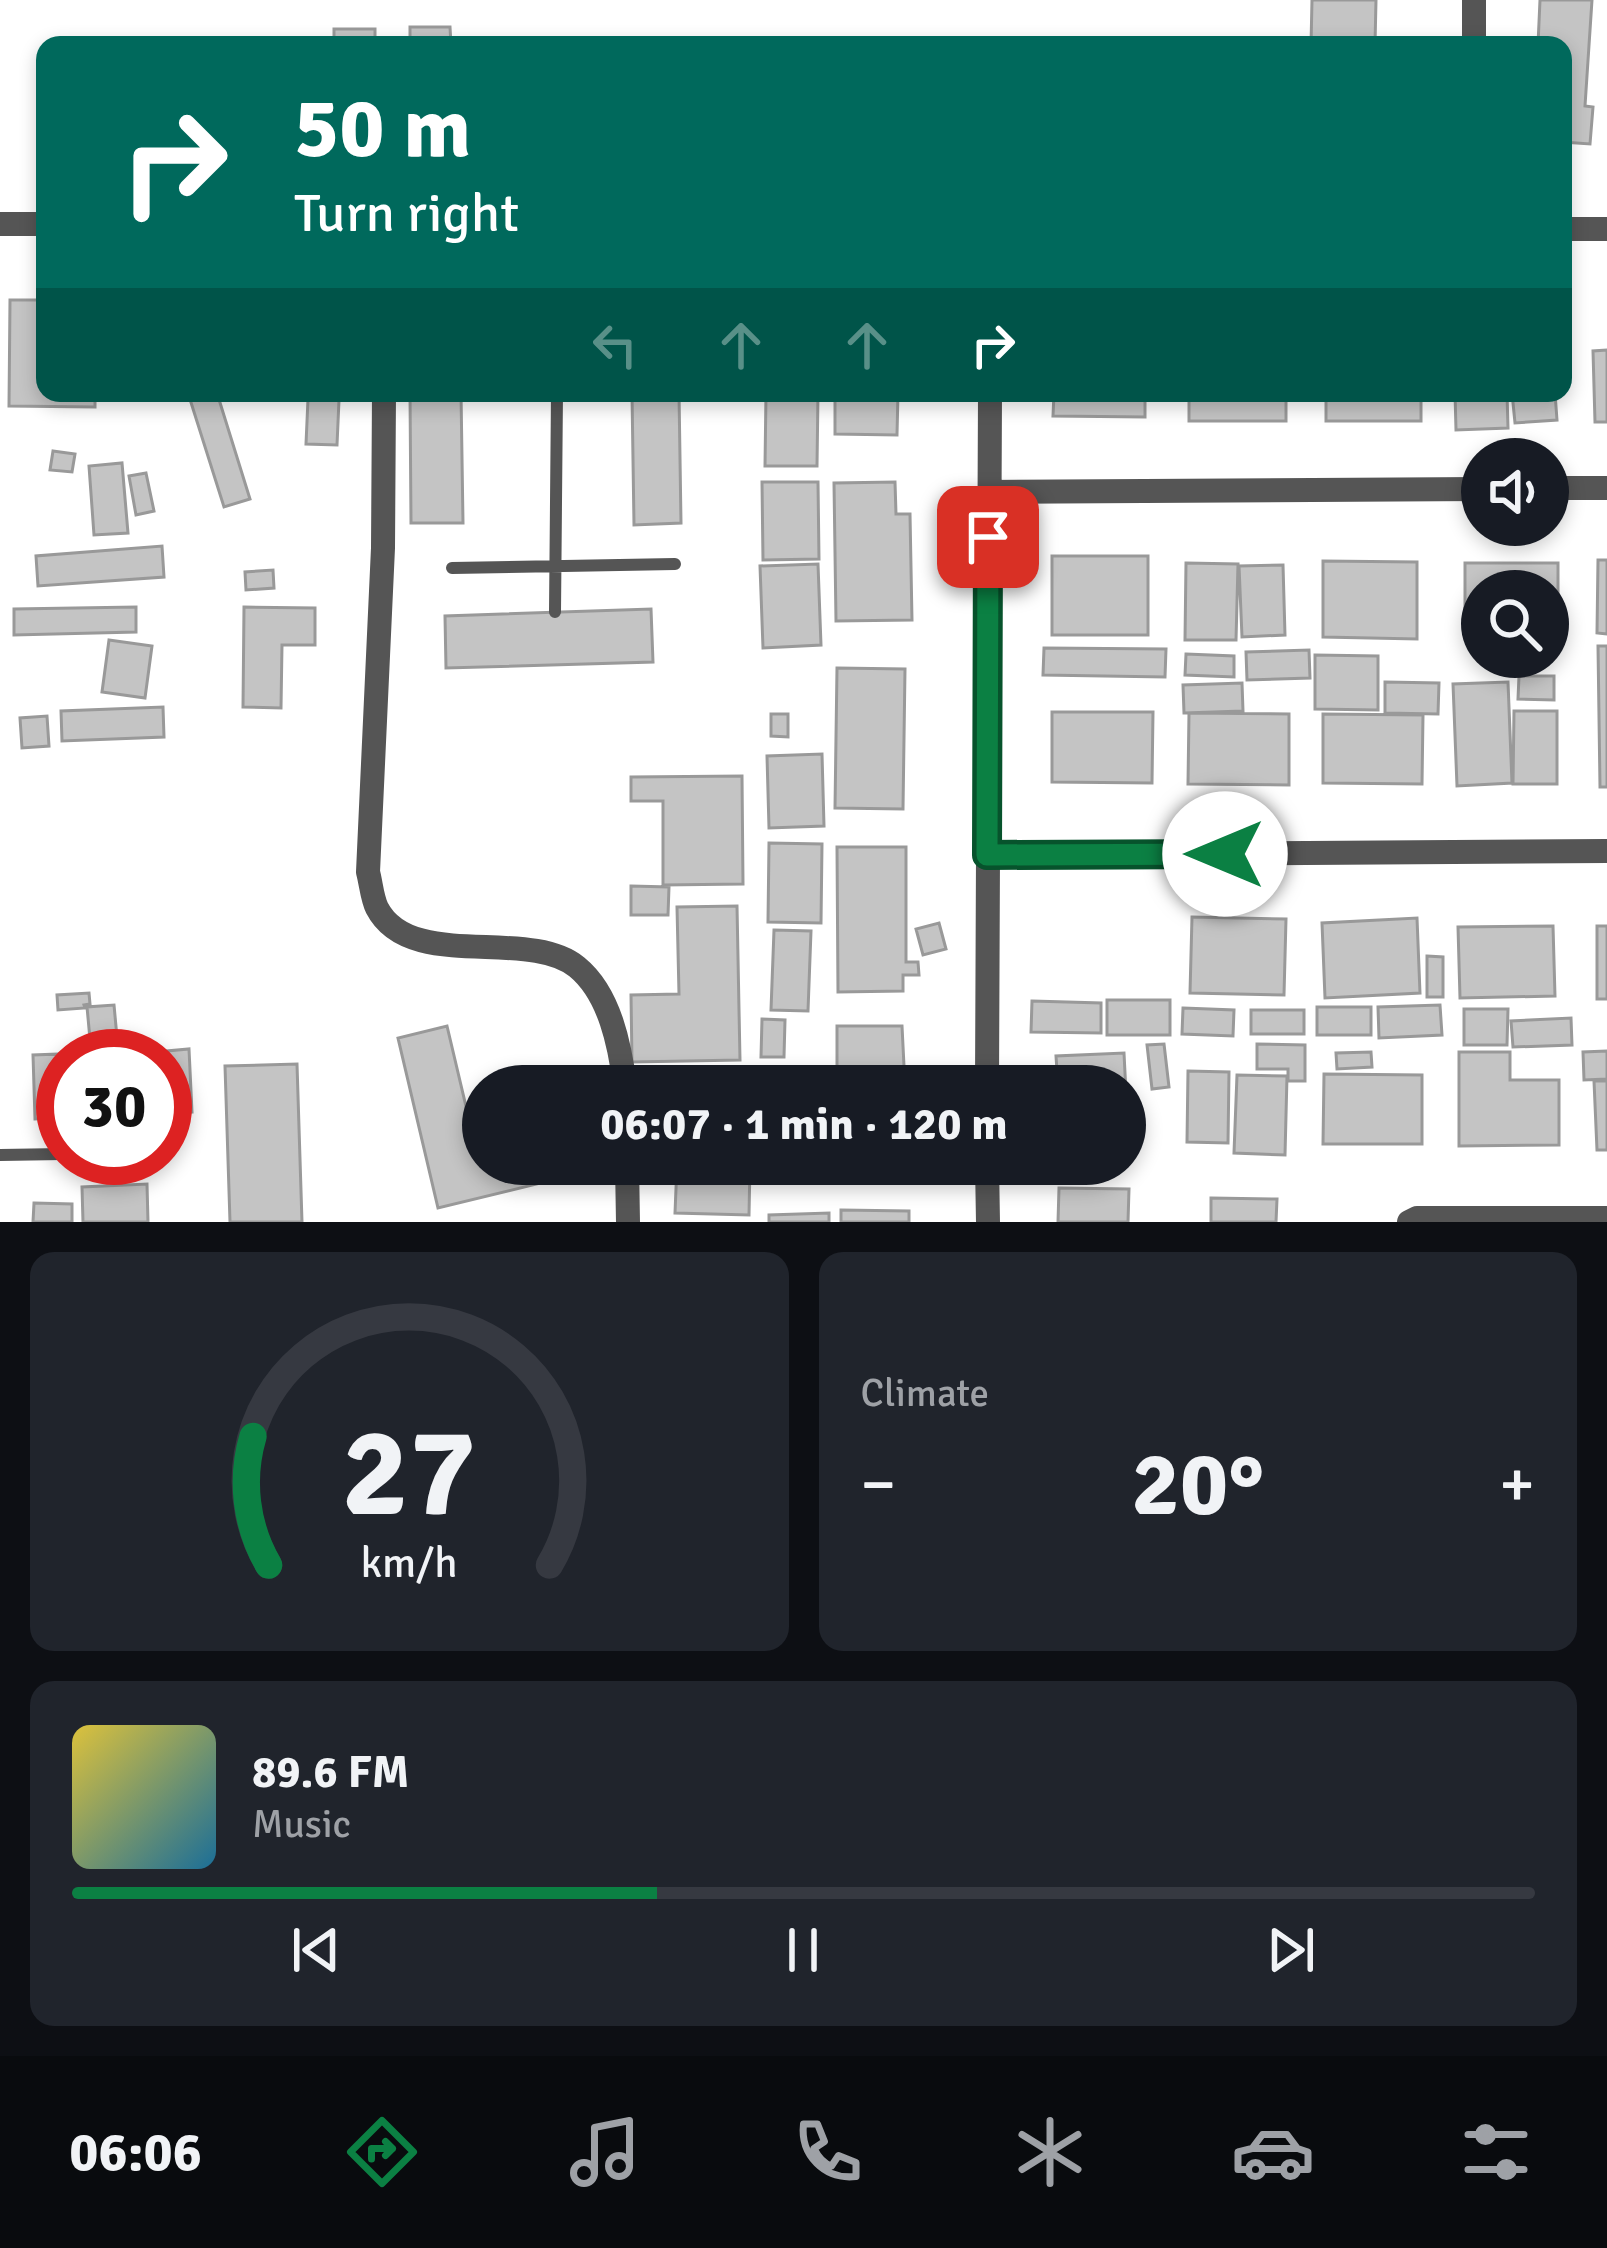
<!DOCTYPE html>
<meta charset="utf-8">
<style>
body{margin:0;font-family:Signika,sans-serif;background:#20242c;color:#f1f3f6;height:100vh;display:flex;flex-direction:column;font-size:45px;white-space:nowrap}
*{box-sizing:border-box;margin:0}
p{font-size:39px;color:#9ea1a6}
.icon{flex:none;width:66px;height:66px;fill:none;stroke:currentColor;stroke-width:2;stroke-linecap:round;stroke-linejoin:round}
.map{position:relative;height:1222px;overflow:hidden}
.side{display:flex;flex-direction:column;gap:30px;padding:30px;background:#0d0f14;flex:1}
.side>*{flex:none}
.hud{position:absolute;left:36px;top:36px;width:1536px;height:366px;border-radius:24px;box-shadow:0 6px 18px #0003;background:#00695c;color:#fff;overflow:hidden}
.controls{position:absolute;left:1461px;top:438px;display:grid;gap:24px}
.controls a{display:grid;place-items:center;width:108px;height:108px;border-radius:50%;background:#171b24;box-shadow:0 6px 18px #0003;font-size:60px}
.speed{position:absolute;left:36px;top:1029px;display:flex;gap:24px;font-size:60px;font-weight:700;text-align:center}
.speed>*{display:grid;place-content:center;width:156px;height:156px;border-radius:50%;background:#171b24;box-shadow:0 6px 18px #0003;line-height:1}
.speed .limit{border:18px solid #d22;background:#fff;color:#111}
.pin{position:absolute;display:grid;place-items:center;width:102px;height:102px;color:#fff;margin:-51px;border-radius:24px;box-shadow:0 6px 18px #0006}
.me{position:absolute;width:132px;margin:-66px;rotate:270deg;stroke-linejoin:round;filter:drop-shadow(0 0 9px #0008)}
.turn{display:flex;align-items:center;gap:42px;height:252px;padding:0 60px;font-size:54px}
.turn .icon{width:156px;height:156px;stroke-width:2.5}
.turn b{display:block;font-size:84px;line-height:102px}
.lanes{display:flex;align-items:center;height:114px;padding:0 60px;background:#0003;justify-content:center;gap:60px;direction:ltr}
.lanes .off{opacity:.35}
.big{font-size:90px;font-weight:800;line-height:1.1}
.side .tile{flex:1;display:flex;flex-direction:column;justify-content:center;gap:18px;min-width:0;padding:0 42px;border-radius:24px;background:#20242c}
.side .dial{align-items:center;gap:0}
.dial svg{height:312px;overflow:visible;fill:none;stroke:#363941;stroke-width:7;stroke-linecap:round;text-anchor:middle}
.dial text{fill:#f1f3f6;stroke:none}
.song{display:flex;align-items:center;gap:36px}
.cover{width:144px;height:144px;border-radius:18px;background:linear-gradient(135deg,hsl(50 70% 55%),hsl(200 70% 35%))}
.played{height:12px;border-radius:6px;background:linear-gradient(90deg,#0b8043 40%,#363941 40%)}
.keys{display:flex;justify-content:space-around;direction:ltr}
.heat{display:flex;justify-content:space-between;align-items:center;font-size:66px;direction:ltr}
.side .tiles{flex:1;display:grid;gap:30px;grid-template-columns:1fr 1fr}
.tile:last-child{grid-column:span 2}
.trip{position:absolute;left:462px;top:1065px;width:684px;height:120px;border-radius:60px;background:#171b24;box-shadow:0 6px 18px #0003;font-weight:800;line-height:120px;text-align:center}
.tabs{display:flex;height:192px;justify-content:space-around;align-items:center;background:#090b0e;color:#9ea1a6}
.tabs .icon{width:84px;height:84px}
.tabs .selected{color:#0b8043}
.tabs b{font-size:54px;color:#f1f3f6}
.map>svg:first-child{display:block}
.building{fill:#c4c4c4;stroke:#999;stroke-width:3}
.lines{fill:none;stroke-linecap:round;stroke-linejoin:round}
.service{stroke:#555;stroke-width:12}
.minor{stroke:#555;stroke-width:24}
.tertiary{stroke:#555;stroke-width:24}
.route-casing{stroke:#07532c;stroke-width:30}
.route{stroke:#0b8043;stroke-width:21}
</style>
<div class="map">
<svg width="1607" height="1222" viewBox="0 0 1607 1222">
<rect width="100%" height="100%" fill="#fff"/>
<path class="building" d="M1312,0H1376L1375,45H1311Z
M1540,0H1592L1585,106L1593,107L1590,144L1563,142V45H1538Z
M410,27H450L451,45H410Z
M334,29H375V45H334Z
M10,300H45V393H95V407L9,406Z
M1607,350V422H1595L1593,351Z
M188,393H217L250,499L224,507Z
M410,393H461L463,523H411Z
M632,393H679L681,523L634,525Z
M766,393H818L817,466H765Z
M835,393H906H898L897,435L835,434Z
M1054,393H1145V417L1053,416Z
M1189,393H1286V421H1189Z
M1326,393H1421V421H1326Z
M1455,393H1507L1508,428L1456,430Z
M1512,393H1555L1557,420L1515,423Z
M308,399L339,400L337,445L306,444Z
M53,451L75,454L72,472L50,470Z
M122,463L128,533L94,535L89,466Z
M146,473L154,511L136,515L129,476Z
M762,482H818L819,559L763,560Z
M895,482L896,514H910L912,620L836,621L834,483Z
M162,546L164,577L38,586L36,556Z
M1052,556H1148V635H1052Z
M1598,560H1607V634L1597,633Z
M1323,561L1417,562V639L1323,637Z
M1186,563L1238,564L1236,640H1185Z
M1465,563H1558V632H1548V591H1482V632H1465Z
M818,564L821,645L763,648L760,566Z
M1283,565L1285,635L1242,637L1239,566Z
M273,570L274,588L246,590L245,572Z
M136,607V632L14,635V609Z
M244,607L315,608V645H282L281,708L243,707Z
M651,609L653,662L446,668L445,616Z
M109,640L152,646L145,698L102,692Z
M1598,646H1607V787H1600Z
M1044,648L1166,649L1165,677L1043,675Z
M1309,650L1310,678L1247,680L1246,652Z
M1186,654L1234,656V677L1185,675Z
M1315,655L1378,656V710L1315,709Z
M837,668L905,669L903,809L835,808Z
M1519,676H1554V700L1518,699Z
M1385,682L1439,683L1438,714L1385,713Z
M1508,682L1512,783L1457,786L1453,684Z
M1242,683L1243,711L1184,713L1183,685Z
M163,707L164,737L62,741L61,711Z
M1514,711H1557V784H1513Z
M1052,712H1153L1152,783L1052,782Z
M1189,713L1289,714V785L1188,784Z
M771,714H788V737L771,736Z
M1323,714L1423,715L1422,784L1323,783Z
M47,716L49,746L22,748L20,718Z
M822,754L824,826L769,828L767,756Z
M742,776L743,884L663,885V801H631V777Z
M769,843L822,844L821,923L768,922Z
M837,847H906V962H918L919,975H903V991L838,992Z
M631,886L669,887L668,915H631Z
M737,906L740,1060L632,1062L631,995L679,994L677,907Z
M1192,917L1286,919L1284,995L1190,993Z
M1417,918L1420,993L1325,998L1322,923Z
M939,923L946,949L923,955L916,929Z
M1553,926L1555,996L1460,998L1458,927Z
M1597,926H1607V999H1597Z
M774,930L811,931L808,1011L771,1010Z
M1427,956L1443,957V997H1427Z
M89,993L90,1004L84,1005L85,1008L58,1010L57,995Z
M1107,1000H1170V1035H1107Z
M1032,1001L1101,1003V1033L1031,1032Z
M114,1005L118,1048L91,1050L87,1007Z
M1440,1005L1442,1035L1379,1038L1378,1007Z
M1317,1007H1371V1035H1317Z
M1183,1008L1234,1010L1233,1036L1182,1034Z
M1464,1009H1508L1507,1045H1464Z
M1251,1010H1304V1034H1251Z
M1571,1018L1572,1045L1513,1047L1511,1021Z
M762,1019L785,1020L784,1057H761Z
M447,1026L473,1136L483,1134V1164H545L549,1181L438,1208L398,1038Z
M837,1026H902L905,1086H837Z
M1164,1044L1169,1087L1152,1089L1147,1045Z
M1257,1044L1305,1045V1081H1288V1069H1257Z
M189,1049L192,1112L165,1113V1056H112Z
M1607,1051V1079L1584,1080L1583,1052Z
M110,1052V1056H63V1118L35,1119L33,1055Z
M1371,1052L1372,1067L1337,1069L1336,1053Z
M1459,1052H1510V1080H1559V1145L1459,1146Z
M1124,1053L1129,1153L1125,1154V1086H1058L1056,1056Z
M297,1064L302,1222H230L225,1066Z
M1188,1071L1229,1072L1228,1143L1187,1142Z
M1324,1074L1422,1075V1144H1323Z
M1237,1075L1287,1076L1285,1155L1234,1153Z
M1594,1081H1607V1150H1597Z
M677,1164H750L749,1215L675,1213Z
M147,1184L148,1222H83L82,1187Z
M1059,1188L1129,1189L1128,1222H1058Z
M1211,1198L1277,1199L1276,1222H1211Z
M34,1203L72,1204V1222H33Z
M841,1210L909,1211V1222H841Z
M829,1213V1222H769V1215Z"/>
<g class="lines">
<path class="service" d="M452,568L675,564
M555,612L557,393
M165,1153H166
M0,1155L63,1154"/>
<path class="minor" d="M1474,45V0
M384,393L383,548L368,872C371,883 372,898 377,908C410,972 528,927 577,967C610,994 620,1046 625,1086
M1548,488H1607
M988,492L1482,489
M987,855L1607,851
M987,1086L990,393
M627,1164L628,1222
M987,1164L988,1222
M1409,1222L1417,1218H1607"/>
<path class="tertiary" d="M0,224H45
M1563,229H1607"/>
</g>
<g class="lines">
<defs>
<path id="route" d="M988,537L987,855L1225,854"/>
</defs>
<use href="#route" class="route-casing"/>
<use href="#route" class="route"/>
</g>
</svg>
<div class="controls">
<a><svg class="icon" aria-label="sound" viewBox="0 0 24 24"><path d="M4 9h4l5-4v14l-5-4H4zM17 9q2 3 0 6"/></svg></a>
<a><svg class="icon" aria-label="search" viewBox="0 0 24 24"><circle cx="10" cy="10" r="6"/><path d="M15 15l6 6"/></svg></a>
</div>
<div class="speed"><div class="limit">30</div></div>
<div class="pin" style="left:988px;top:537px;background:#d93025"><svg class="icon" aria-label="arrive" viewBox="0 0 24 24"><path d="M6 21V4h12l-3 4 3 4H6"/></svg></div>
<svg class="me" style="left:1225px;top:854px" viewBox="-20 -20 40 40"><circle r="19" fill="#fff"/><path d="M0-13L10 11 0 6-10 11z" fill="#0b8043"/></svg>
<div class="trip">06:07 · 1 min · 120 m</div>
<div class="hud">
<div class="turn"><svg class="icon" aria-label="right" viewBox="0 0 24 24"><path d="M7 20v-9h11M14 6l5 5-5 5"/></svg><div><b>50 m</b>Turn right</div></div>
<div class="lanes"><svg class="icon off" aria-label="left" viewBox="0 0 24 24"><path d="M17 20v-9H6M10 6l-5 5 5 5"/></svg><svg class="icon off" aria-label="ahead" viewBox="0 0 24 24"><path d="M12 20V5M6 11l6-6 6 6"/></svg><svg class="icon off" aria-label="ahead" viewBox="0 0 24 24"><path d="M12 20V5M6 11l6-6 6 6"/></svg><svg class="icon" aria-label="right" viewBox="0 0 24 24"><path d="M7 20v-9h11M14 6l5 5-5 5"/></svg></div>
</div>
</div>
<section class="side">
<div class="tiles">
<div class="tile dial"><svg viewBox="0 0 100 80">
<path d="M14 69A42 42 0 1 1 86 69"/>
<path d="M14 69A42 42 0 0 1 10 36" stroke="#0b8043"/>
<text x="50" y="56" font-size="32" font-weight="700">27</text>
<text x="50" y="72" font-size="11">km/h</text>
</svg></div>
<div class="tile"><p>Climate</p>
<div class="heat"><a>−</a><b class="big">20°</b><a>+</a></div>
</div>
<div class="tile">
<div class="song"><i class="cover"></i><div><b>89.6 FM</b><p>Music</p></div></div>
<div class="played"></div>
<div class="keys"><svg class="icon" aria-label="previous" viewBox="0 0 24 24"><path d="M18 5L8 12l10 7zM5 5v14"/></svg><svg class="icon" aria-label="pause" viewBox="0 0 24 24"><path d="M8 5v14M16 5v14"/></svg><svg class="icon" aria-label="next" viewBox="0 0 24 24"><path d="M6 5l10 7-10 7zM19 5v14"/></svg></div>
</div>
</div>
</section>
<nav class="tabs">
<b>06:06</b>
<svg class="icon selected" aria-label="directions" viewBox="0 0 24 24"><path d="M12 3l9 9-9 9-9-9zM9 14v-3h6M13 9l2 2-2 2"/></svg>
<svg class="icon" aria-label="music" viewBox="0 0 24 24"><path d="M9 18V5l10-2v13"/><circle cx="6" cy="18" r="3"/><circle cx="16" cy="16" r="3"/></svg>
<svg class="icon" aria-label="phone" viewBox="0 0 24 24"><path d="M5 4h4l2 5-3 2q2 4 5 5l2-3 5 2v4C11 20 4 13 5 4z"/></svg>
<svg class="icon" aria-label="climate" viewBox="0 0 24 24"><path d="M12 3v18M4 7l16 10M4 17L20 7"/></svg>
<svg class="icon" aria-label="car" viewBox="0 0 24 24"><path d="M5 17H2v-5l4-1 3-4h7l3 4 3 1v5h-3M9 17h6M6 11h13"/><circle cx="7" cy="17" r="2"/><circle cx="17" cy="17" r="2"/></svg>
<svg class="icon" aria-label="filters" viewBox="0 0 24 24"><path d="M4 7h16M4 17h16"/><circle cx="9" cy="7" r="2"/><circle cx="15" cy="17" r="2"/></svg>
</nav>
